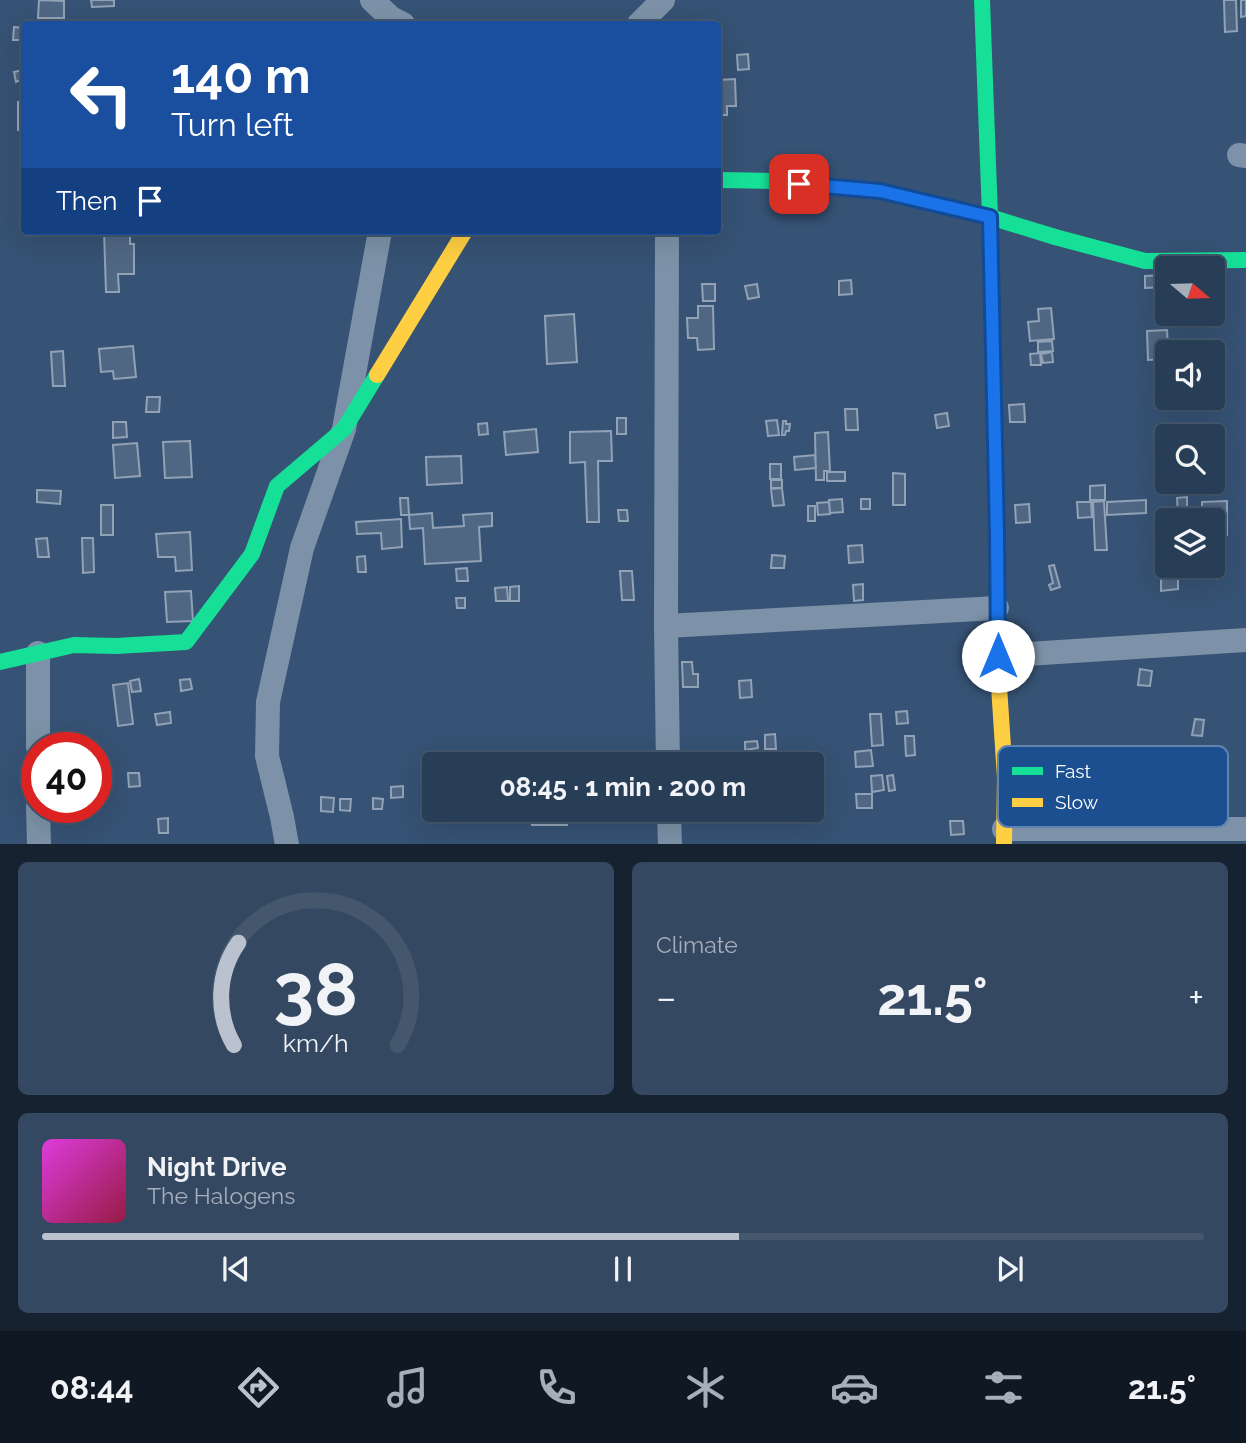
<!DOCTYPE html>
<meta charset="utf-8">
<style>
body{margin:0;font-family:Raleway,sans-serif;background:#344961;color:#f1f3f6;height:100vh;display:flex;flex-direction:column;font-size:26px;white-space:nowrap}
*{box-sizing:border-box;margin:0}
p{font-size:23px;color:#a5aeba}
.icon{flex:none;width:38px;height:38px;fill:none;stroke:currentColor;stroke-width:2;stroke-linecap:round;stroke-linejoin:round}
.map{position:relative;height:844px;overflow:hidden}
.panel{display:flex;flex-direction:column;gap:18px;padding:18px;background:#162230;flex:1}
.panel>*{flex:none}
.hud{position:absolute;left:21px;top:21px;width:700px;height:214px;border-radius:7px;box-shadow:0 7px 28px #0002,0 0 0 2px #44576d;background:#1a4fa0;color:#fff;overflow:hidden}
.needle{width:46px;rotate:109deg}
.buttons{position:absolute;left:1155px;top:256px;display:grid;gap:14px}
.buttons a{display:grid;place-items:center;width:70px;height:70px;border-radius:7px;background:#283e57;box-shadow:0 7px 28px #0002,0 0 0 2px #44576d;font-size:35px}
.speed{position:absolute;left:21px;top:732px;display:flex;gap:14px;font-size:35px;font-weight:700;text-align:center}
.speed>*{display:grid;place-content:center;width:91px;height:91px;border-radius:50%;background:#283e57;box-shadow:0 7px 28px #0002,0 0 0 2px #44576d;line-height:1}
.speed .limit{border:10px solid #d22;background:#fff;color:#111}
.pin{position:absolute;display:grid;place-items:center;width:60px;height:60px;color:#fff;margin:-30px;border-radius:14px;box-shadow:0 4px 10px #0006}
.me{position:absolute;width:77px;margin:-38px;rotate:0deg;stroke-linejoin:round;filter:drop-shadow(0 0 5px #0008)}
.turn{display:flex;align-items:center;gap:24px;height:147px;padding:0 35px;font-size:32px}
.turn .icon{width:91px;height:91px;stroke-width:2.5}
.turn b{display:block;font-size:49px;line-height:60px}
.then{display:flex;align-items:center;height:66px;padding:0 35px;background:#0003;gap:14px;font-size:26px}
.big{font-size:52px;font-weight:700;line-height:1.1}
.panel .widget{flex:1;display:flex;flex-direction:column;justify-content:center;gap:10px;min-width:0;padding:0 24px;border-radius:10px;background:#344961}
.panel .dial{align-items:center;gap:0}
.dial svg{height:182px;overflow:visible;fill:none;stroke:#44576d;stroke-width:7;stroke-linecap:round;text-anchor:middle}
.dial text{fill:#f1f3f6;stroke:none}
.song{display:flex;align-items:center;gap:21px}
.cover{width:84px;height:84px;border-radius:10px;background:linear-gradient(135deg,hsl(300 70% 55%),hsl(340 70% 35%))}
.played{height:7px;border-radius:4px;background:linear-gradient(90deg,#b9c2ce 60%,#44576d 60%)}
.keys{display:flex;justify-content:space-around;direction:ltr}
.heat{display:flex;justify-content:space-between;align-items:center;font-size:38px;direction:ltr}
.panel .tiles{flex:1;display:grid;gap:18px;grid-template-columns:1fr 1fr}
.widget:last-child{grid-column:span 2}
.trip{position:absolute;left:422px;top:752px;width:402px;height:70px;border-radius:7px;background:#283e57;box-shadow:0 7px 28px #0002,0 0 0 2px #44576d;font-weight:700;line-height:70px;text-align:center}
.dock{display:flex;height:112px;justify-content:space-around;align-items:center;background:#101923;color:#a5aeba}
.dock .icon{width:49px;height:49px}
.dock .on{color:#b9c2ce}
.dock b{font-size:32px;color:#f1f3f6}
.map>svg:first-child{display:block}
.building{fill:#506783;stroke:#92a2b6;stroke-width:2}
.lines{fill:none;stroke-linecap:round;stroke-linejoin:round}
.street{stroke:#7d92a8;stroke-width:24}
.fast{stroke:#16e098;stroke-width:16}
.slow{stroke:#ffcf43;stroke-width:16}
.route-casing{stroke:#114b97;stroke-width:18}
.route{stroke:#1a73e8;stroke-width:12}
.key{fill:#1b4f8f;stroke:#5f84b1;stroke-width:2}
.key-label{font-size:19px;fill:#fff}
</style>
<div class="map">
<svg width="1246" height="845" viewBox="0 0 1246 845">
<rect width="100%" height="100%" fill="#365274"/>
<path class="building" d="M39,0L64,1V18H38Z
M91,0H114V6L92,7Z
M1224,0H1236L1237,31L1225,32Z
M1241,0H1246V16L1241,17Z
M14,27L24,28V40H13Z
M748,54L749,69L738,70L737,55Z
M23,70L24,79L16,82L14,72Z
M735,79L736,106H727V115H718V80Z
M18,102H24V130H18Z
M104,231H130V244H134V274H118L119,292H106Z
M1164,275L1165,287L1145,288V276Z
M851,280L852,294L839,295V281Z
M702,284H715V301H703Z
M757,284L759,297L748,299L745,286Z
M698,306H713L714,349L698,350L697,338H688L687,318H698Z
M1051,308L1054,339L1030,341L1028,322L1039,321L1038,309Z
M574,314L577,362L547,364L545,316Z
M1167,330L1168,346H1174L1175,352H1167V359L1148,360L1147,331Z
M1052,341L1053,351L1038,352V342Z
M133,346L136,377L114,379L113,371L101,372L99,349Z
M63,351L65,386H53L51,352Z
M1052,352L1053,362L1043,363L1041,354Z
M1040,353L1041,365H1031L1030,354Z
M147,397H160L159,412H146Z
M1024,404L1025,422H1010L1009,405Z
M845,409H857L858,430H846Z
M947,413L949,426L937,428L935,415Z
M617,418H626V434H617Z
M777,420L779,435L768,436L766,421Z
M783,421H786V424H790L789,431H786L785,435H782Z
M113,422H126L127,437L113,438Z
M487,423L488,434L479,435L478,424Z
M536,429L538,452L506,455L504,432Z
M611,431L612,461H598L599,522H587L585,462L570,463V432Z
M828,432L830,471H824V480H816L815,433Z
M190,441L192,477L165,478L163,442Z
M137,443L140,476L115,478L113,445Z
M815,455L816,468L795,470L794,457Z
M461,456L462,483L427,485L426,457Z
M770,464H781V479H770Z
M827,472H845V481H827Z
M893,473L905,474V505H893Z
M771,480H782V488H771Z
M1105,485V500H1090V486Z
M782,488L784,505L773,506L771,489Z
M37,490L61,491L60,504L37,502Z
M1187,497V515H1178L1177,498Z
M400,498H408L409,515H401Z
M842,499L843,512L830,513L829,500Z
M861,499H870V509H861Z
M1146,500V513L1107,515V502Z
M1104,501L1107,550H1095L1093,502Z
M1227,501V535H1213V520H1202V502Z
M829,502L830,514L818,515L817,503Z
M1077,502H1091L1092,517L1078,518Z
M1029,504L1030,522L1016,523L1015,505Z
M101,505H113V535H101Z
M808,506H815V521H808Z
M618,510H627L628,521H619Z
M432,513L433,528L464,526L463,515L492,513V526L479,527L481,561L425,564L423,528L410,529L409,515Z
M401,519L402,547L382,549L381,533L357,534L356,522Z
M190,532L192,570L176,571L175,557H158L156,534Z
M47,538L49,557H38L36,539Z
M82,538H93L94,572L83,573Z
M862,545L863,562L849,563L848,546Z
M772,555L785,556L784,568H771Z
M365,556L366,572H358L357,557Z
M1054,565L1060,587L1051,590L1049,585L1053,583L1049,566Z
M467,568L468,581H457L456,569Z
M620,571H632L634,600H622Z
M1178,576V589L1161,591V578Z
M863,584V600L854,601L853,585Z
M519,586V601H510V587Z
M507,587L508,601H496L495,588Z
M191,591L193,621L167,622L165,592Z
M456,598H465V608H457Z
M682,662H692L693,674H698V687H683Z
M1140,669L1152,671L1150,686L1138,685Z
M139,679L141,691L132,692L130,681Z
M190,679L192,689L181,691L180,680Z
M751,680L752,697L740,698L739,681Z
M128,683L133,724L118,726L113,685Z
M907,711L908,723L897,724L896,712Z
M170,712L171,723L157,725L155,714Z
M870,714H881L883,745L872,746Z
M1195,719L1204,720L1202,736L1192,735Z
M775,734L776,749H765V735Z
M905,736H914L915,755L906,756Z
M757,741L758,748L745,750V742Z
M871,750L873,766L856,767L855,752Z
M820,753L822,785H812V765H794L793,755Z
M566,757H579L580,764L593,763V765H566Z
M128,773H139L140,786L129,787Z
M882,775L884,790L872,792L871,776Z
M893,775L895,790L889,791L887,776Z
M403,786V797L391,798V787Z
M856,794H872V808H857Z
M321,797L334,798L333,812L321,811Z
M373,798L383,799L382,809H373Z
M340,799H351L350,811L340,810Z
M526,810H571L572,818H567V825H532L531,818H526Z
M168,818V833H159L158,819Z
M950,821H963L964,834L951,835Z"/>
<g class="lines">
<path class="street" d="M372,0L391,18L403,24
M639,24L663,0
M1239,155L1246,156
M667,231L666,626L668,765
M666,626L997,608
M38,653V747
M997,656L1246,640
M38,807L39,845
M669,810L670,845
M1004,829H1246
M287,845L282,817L267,756L268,702L302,548L344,429L380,231"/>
<path class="fast" d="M982,0L990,217L997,522
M718,180L771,181L880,191L990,217L1055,237L1145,261L1246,260
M0,662L74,645L116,646L186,642L252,554L277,486L344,429L377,375"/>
<path class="slow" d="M377,375L465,231
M997,522V656L1005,777L1004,845"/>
</g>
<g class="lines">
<defs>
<path id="route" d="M799,184L880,191L990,217L997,535L998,656"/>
</defs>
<use href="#route" class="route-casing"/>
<use href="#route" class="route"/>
</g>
<rect x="998" y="746" width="230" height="81" rx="10" class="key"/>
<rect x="1012" y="767" width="31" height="8" fill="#16e098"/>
<rect x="1012" y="798" width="31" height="9" fill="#ffcf43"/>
<g class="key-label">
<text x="1055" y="778">Fast</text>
<text x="1055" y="809">Slow</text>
</g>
</svg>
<div class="buttons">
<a><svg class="needle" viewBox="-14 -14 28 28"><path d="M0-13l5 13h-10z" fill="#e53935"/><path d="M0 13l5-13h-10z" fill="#a5aeba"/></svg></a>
<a><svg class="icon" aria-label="sound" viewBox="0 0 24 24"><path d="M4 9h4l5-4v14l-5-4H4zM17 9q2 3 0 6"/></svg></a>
<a><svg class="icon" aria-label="search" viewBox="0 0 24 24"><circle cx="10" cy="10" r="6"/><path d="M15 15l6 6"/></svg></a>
<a><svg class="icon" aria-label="layers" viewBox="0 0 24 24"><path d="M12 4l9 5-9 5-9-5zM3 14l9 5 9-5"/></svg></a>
</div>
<div class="speed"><div class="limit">40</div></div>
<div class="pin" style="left:799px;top:184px;background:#d93025"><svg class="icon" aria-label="arrive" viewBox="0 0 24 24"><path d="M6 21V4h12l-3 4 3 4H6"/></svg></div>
<svg class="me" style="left:998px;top:656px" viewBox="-20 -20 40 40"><circle r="19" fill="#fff"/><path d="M0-13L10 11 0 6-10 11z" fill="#1a73e8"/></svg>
<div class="trip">08:45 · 1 min · 200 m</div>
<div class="hud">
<div class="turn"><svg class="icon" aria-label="left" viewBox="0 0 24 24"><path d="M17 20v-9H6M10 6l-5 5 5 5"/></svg><div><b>140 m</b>Turn left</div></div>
<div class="then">Then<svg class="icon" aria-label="arrive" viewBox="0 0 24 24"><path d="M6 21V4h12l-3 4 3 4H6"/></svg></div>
</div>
</div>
<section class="panel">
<div class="tiles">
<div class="widget dial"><svg viewBox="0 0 100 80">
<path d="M14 69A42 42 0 1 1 86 69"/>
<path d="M14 69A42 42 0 0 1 16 24" stroke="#b9c2ce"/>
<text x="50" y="56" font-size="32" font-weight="700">38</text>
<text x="50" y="72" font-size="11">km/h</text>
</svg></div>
<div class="widget"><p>Climate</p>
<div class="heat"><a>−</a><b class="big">21.5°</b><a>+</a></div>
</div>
<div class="widget">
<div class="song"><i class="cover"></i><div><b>Night Drive</b><p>The Halogens</p></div></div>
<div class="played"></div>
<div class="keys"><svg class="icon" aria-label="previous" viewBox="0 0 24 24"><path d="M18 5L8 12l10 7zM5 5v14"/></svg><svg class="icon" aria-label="pause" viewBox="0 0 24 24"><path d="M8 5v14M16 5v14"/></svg><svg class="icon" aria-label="next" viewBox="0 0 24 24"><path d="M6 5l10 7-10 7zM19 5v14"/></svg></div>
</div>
</div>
</section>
<nav class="dock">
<b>08:44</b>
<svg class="icon on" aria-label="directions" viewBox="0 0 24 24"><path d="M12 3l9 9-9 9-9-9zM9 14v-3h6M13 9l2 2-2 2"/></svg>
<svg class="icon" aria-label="music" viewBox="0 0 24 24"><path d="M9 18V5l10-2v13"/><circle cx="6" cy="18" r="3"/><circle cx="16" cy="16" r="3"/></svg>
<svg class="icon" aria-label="phone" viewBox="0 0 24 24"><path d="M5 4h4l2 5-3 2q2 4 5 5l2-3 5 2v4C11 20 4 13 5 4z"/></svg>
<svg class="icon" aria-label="climate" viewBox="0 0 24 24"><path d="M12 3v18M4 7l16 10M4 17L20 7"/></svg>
<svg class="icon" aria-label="car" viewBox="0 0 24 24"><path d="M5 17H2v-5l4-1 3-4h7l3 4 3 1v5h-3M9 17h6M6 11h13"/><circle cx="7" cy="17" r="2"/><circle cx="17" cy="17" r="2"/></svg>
<svg class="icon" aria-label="filters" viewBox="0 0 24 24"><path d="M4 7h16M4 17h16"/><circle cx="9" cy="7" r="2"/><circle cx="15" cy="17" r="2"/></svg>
<b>21.5°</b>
</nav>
